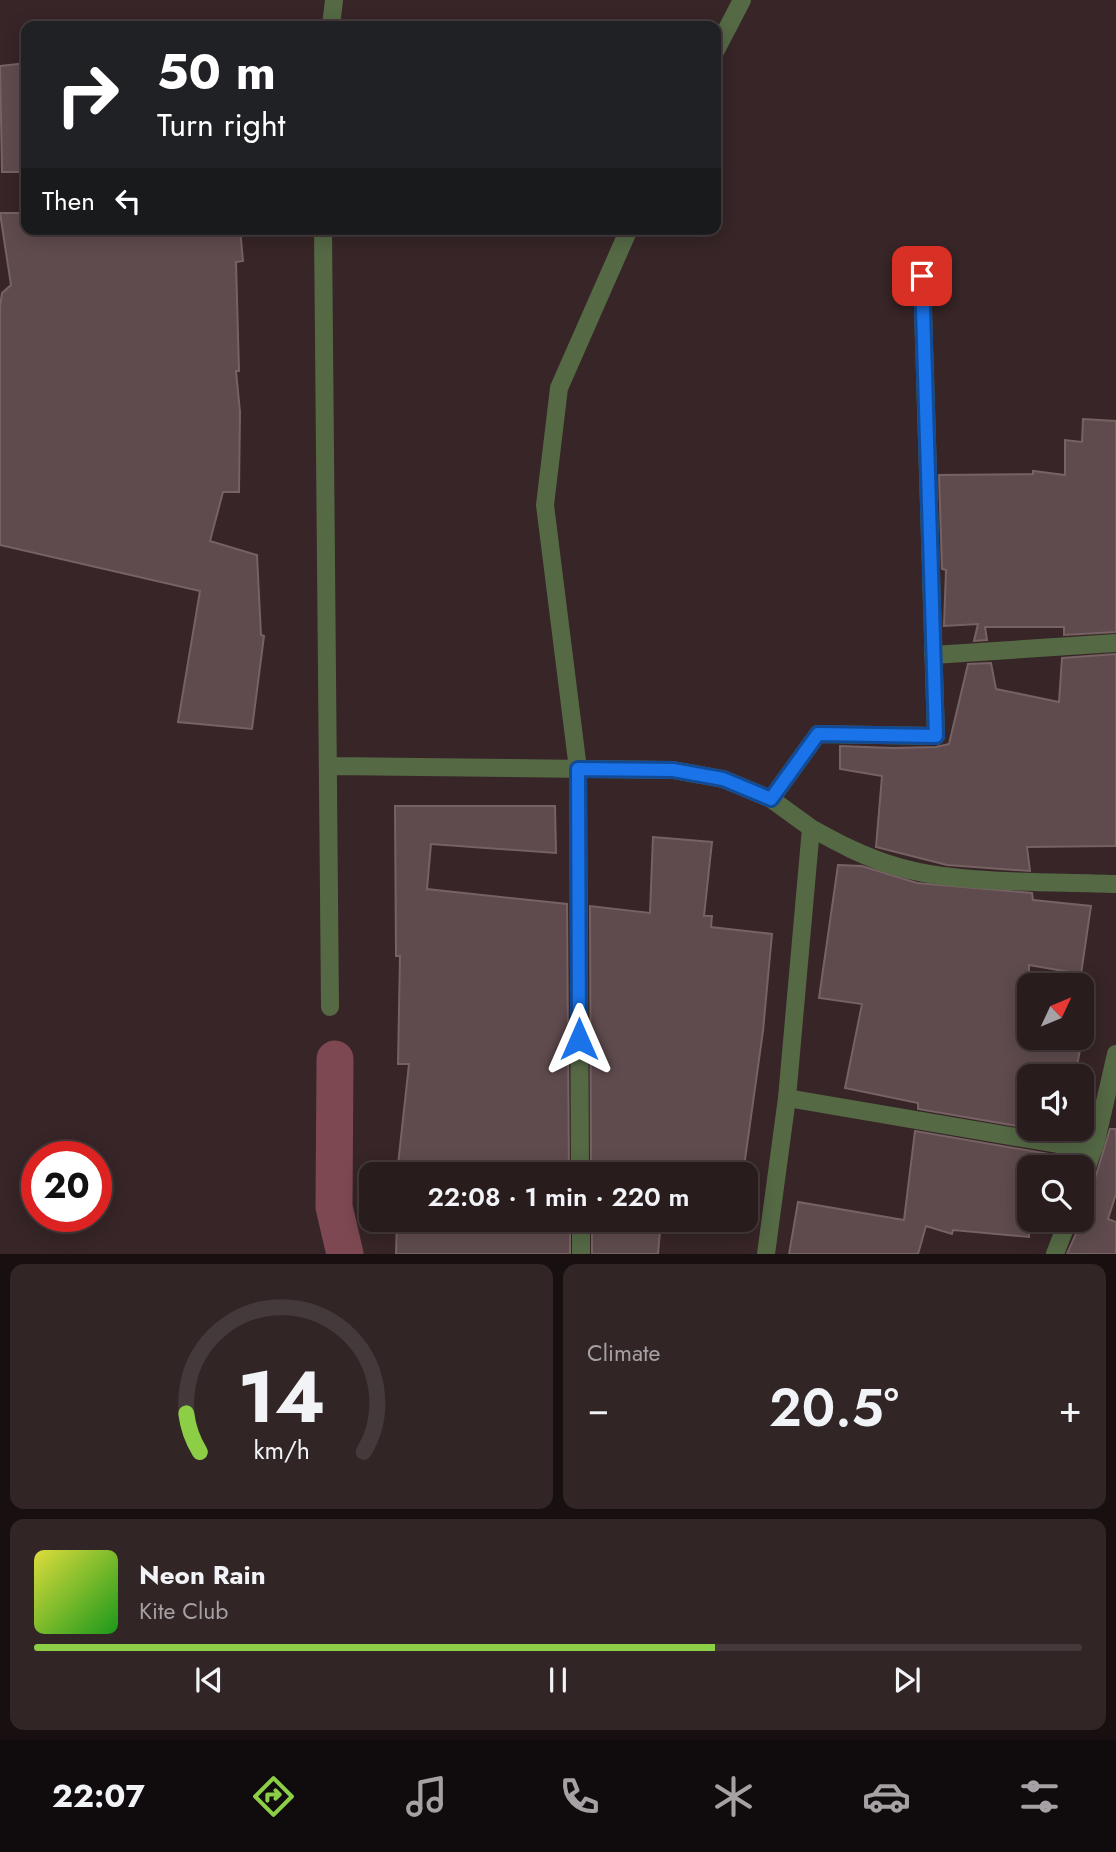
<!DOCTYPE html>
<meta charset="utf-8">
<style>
body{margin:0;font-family:Jost,sans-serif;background:#312526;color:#f1f3f6;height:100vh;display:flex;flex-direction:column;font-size:26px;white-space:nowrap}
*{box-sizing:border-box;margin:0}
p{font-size:23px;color:#a5a1a4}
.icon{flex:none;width:38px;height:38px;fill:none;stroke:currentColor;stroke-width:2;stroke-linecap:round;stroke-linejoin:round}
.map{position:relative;height:1254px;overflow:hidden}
.drawer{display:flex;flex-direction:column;gap:10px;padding:10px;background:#170f10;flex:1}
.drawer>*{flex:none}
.banner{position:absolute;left:21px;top:21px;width:700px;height:214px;border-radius:14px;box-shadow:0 4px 18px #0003,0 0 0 2px #453a3b;background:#202124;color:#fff;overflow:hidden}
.needle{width:46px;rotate:46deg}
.tools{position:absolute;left:1017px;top:973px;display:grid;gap:14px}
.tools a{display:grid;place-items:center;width:77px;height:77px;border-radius:14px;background:#291c1d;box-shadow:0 4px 18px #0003,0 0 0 2px #453a3b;font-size:35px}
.speed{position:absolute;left:21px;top:1141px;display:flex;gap:14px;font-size:35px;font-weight:700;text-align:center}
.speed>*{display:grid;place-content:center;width:91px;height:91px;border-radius:50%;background:#291c1d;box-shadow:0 4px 18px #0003,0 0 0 2px #453a3b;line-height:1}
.speed .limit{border:10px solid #d22;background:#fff;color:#111}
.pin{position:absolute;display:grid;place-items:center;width:60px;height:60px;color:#fff;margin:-30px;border-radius:14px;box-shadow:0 4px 10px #0006}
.me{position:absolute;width:77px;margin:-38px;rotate:0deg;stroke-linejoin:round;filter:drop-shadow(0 0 5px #0008)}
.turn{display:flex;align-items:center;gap:24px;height:147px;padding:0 21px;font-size:32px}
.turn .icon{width:91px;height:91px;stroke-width:2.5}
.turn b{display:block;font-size:49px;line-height:60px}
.then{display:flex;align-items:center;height:66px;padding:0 21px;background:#0003;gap:14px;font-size:26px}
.big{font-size:52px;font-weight:600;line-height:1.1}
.drawer .tile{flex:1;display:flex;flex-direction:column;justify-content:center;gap:10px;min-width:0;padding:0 24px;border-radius:14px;background:#312526}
.drawer .dial{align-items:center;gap:0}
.dial svg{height:182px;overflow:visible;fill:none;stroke:#453a3b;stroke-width:7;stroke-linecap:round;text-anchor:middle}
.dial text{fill:#f1f3f6;stroke:none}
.song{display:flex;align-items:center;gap:21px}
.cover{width:84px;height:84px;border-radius:10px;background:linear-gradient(135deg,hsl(60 70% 55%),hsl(120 70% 35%))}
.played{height:7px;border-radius:4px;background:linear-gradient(90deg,#8cce45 65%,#453a3b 65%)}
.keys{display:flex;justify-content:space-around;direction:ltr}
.heat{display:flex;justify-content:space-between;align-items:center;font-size:38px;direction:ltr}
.drawer .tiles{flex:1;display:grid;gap:10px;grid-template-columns:1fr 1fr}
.tile:last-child{grid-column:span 2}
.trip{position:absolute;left:359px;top:1162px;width:399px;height:70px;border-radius:14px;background:#291c1d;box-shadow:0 4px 18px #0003,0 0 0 2px #453a3b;font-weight:600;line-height:70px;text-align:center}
.tab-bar{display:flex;height:112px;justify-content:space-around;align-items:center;background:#100b0c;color:#a5a1a4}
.tab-bar .icon{width:49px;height:49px}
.tab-bar .selected{color:#8cce45}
.tab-bar b{font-size:32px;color:#f1f3f6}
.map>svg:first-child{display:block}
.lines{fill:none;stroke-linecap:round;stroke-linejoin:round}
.canal{stroke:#7d4851;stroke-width:37}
.building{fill:#5f4b4e;stroke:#766163;stroke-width:2}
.service{stroke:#556945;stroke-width:18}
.minor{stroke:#556945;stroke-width:18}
.route-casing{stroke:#114b97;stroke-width:18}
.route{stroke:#1a73e8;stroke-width:12}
</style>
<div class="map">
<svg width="1116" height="1254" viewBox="0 0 1116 1254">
<rect width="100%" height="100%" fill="#372527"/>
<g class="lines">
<path class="canal" d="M335,1059L334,1207L345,1254"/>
</g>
<path class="building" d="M26,63V172H2L0,66Z
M0,213H26V229H240L243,261L236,262L239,371H236L240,412L239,492H223L210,541L257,555L261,635L264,636L252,729L178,722L200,591L0,545V306L2,293L11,285Z
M1083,419L1116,421V632L1064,635V627H985L987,640L974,641L978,624L944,626L946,570L942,569L939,475L1033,474V471L1065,475V440L1082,442Z
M1116,654V846L1027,847L1030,871L947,865L876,847L882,776L840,769V746L893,748L936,747L949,744L968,664L991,663L996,689L1059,702L1062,658Z
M395,806H555L556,853L431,844L427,889L567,904L569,1174H397L409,1064H398L400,956H396Z
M653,837L712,842L704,916H712L711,927L772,934L763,1031L743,1174H591L590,906L650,913Z
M838,865L862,866L917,883L1032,893L1033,900L1091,906L1081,974L1029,965V1038H1049L1081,1045L1075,1076H1029V1128L918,1109V1103L845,1088L862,1004L819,998Z
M1036,1129H1087L1085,1137Z
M1110,1129H1116V1194L1108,1219L1116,1222V1254H1067L1082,1220V1192L1093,1185Z
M915,1131L1078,1159L1075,1167H1029V1237L953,1230L952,1234L926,1226L918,1254H789L798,1202L904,1220Z
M397,1220H570V1254H396Z
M592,1220H661L658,1254H592Z"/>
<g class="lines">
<path class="service" d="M716,50L742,0
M933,655L1116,643
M771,799L818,734L936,736L922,276
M787,1098L1093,1150
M580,1174L578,769L545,505L559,388L629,229
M581,1220V1254"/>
<path class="minor" d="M331,26L334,0
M323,229L330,1007
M330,766L673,770L723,779L771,799L811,828L787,1098L766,1254
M811,828C838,843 864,857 895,866C956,885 1050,881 1116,884
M1082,1181L1096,1141L1116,1054
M1055,1254L1068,1220"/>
</g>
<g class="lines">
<defs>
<path id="route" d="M579,1039L578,769L673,770L723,779L771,799L818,734L936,736L922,276"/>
</defs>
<use href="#route" class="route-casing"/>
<use href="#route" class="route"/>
</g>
</svg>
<div class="tools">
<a><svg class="needle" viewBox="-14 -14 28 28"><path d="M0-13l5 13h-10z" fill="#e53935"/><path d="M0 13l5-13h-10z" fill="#a5a1a4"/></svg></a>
<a><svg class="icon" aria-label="sound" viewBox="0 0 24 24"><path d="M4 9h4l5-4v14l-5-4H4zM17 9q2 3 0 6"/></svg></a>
<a><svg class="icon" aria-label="search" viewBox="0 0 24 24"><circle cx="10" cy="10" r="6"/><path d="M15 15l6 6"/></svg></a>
</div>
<div class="speed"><div class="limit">20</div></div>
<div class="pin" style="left:922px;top:276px;background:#d93025"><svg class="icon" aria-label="arrive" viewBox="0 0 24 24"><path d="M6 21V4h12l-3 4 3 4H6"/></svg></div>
<svg class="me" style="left:579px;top:1039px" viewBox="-20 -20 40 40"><path d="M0-17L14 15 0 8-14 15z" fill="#1a73e8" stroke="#fff" stroke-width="4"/></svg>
<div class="trip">22:08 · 1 min · 220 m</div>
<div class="banner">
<div class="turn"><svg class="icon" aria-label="right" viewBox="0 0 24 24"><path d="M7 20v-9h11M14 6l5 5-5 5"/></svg><div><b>50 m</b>Turn right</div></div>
<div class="then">Then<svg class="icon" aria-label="left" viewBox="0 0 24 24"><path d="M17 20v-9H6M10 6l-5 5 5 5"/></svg></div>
</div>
</div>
<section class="drawer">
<div class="tiles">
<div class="tile dial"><svg viewBox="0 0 100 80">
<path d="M14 69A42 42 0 1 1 86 69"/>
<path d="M14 69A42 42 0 0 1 8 52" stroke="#8cce45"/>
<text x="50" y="56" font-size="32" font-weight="700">14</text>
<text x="50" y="72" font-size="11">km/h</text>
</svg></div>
<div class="tile"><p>Climate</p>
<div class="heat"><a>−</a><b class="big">20.5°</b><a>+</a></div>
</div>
<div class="tile">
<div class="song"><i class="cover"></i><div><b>Neon Rain</b><p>Kite Club</p></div></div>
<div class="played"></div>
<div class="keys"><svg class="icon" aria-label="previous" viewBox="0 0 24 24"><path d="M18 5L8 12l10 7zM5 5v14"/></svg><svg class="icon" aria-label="pause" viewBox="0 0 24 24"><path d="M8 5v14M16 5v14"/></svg><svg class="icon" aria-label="next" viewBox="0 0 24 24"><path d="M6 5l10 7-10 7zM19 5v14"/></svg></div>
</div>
</div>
</section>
<nav class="tab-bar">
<b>22:07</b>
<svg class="icon selected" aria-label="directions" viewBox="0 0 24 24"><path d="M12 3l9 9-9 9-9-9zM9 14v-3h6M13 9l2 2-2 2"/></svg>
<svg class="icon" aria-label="music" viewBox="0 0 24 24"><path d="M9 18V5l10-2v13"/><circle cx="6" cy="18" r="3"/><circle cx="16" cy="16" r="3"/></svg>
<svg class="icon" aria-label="phone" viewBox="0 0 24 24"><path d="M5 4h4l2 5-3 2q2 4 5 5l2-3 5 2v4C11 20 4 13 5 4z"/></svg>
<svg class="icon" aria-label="climate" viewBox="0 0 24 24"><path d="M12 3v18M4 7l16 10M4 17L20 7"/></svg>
<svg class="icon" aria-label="car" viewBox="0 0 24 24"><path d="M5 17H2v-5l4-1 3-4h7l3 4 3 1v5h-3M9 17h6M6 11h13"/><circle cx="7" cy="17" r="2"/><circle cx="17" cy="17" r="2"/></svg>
<svg class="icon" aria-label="filters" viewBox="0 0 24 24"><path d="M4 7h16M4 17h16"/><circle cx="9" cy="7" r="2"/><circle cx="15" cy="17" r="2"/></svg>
</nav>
